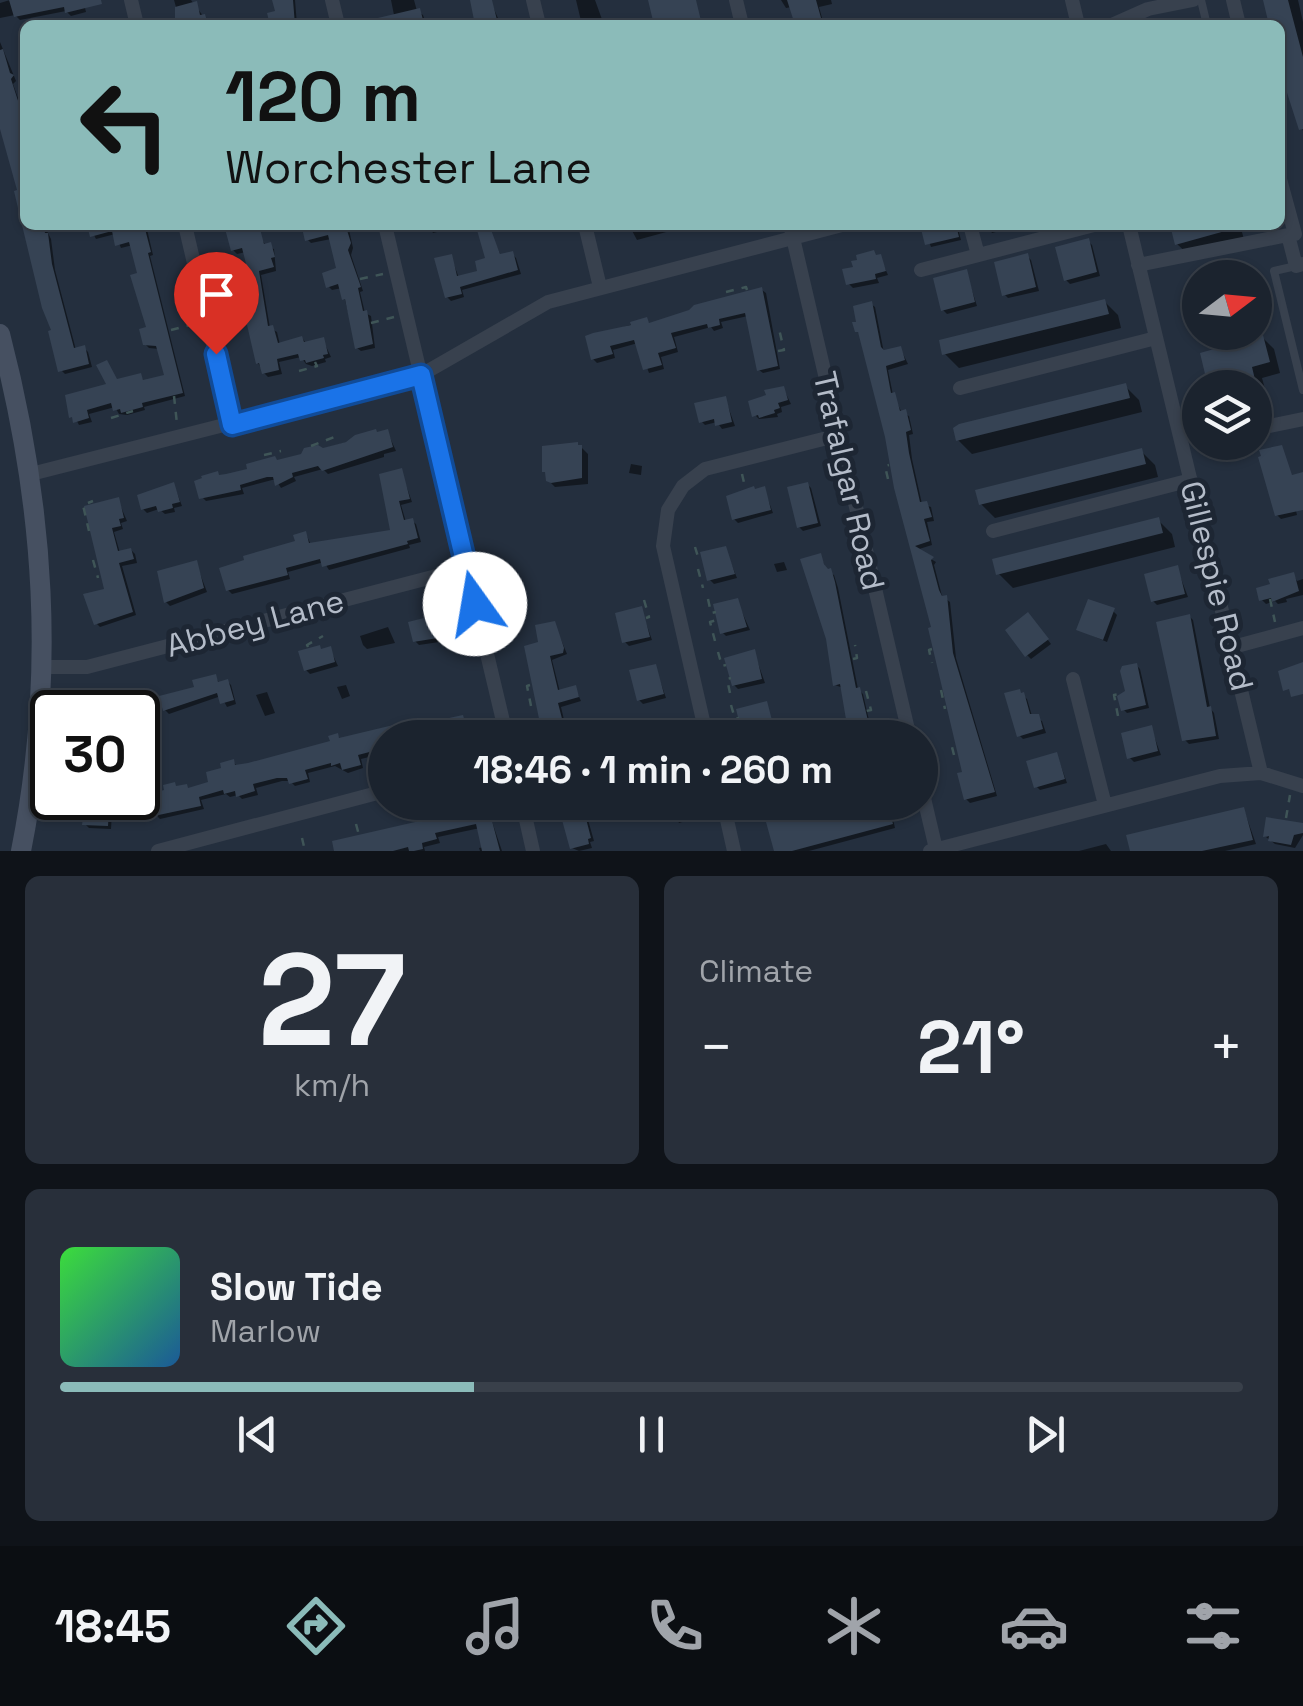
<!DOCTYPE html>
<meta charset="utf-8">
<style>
body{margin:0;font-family:"Space Grotesk",sans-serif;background:#282f3a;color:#f1f3f6;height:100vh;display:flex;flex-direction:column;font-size:38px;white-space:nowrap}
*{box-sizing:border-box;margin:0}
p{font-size:32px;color:#a0a4aa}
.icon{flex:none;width:55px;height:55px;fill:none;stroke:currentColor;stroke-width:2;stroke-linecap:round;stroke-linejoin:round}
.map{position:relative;height:851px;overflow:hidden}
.side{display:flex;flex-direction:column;gap:25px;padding:25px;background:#0f1319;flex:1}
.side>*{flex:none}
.guide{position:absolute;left:20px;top:20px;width:1265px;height:210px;border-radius:15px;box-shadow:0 2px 8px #0004,0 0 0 2px #39404a;background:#8bbbb9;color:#111;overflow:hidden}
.needle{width:65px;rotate:74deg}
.tools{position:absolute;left:1182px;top:260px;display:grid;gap:20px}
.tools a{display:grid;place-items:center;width:90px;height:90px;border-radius:50%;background:#1b232e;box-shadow:0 2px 8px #0004,0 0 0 2px #39404a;font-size:50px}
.speed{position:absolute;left:30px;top:690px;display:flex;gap:20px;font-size:50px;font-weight:700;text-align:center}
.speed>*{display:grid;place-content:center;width:130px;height:130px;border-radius:50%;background:#1b232e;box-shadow:0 2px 8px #0004,0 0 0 2px #39404a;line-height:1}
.speed .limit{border:5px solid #111;border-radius:15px;background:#fff;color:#111}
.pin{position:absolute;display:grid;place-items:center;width:85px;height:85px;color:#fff;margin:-102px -42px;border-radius:50% 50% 50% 0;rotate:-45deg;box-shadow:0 0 10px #0007}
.pin .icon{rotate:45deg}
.me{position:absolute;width:110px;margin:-55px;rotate:347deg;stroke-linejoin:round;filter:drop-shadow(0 0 8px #0008)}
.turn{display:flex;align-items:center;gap:35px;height:210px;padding:0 40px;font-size:45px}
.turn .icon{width:130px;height:130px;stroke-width:2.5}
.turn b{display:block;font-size:70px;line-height:85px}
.big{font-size:75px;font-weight:600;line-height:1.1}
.side .widget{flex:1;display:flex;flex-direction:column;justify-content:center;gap:15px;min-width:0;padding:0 35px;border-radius:15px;background:#282f3a}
.side .dial{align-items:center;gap:0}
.dial b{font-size:130px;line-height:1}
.song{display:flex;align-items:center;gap:30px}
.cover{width:120px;height:120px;border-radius:15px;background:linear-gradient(135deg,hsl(120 70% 55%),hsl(210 70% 35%))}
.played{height:10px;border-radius:5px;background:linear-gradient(90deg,#8bbbb9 35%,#39404a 35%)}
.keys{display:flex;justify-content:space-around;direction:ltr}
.heat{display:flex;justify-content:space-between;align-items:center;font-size:55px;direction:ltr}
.side .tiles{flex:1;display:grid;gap:25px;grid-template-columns:1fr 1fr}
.widget:last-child{grid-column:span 2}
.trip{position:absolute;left:368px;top:720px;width:570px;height:100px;border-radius:50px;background:#1b232e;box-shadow:0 2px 8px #0004,0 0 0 2px #39404a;font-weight:600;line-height:100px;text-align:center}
.dock{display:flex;height:160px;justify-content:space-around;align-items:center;background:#0b0e12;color:#a0a4aa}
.dock .icon{width:70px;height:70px}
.dock .selected{color:#8bbbb9}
.dock b{font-size:45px;color:#f1f3f6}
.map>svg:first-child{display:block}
.shadow{fill:#0007}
.building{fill:#364354}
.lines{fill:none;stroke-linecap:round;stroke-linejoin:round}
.path{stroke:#3f5557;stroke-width:2.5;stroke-dasharray:8 8;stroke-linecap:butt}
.lane{stroke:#38414e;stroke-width:8}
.street{stroke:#38414e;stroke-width:14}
.secondary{stroke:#465061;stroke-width:20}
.route-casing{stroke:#114b97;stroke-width:25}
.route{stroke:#1a73e8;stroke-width:18}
.labels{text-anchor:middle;stroke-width:10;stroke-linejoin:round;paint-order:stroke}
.street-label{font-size:32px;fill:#b4bcc9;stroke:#1d2633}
</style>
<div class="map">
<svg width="1303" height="851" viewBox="0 0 1303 851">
<rect width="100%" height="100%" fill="#242f3e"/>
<path class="shadow" d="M10,0H94L84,4L86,12L71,16L66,11L20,20L15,15L0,18V3Z
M174,0H191L210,25H181Z
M275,0H295L297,25H273L278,13Z
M391,0H414L417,11L423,15L426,24L380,25L394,15Z
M464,0H490L501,25H478L471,0Z
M576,0H595L604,25H582Z
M781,0H831L832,4L819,7L824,25H797L792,7L786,8Z
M1265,0H1298L1303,22V131L1280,64V25H1271Z
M0,42L16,81L13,84L24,115L25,225H44L51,239L55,270L76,350L84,348L88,352L92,367L65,374L61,370L55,332L45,307L17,193L20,192L0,119Z
M89,225H146L153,255L150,256L185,396L144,407L145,410L127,415L119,414L115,407L89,414L92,422L79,425L68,404L118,381L140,375L145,383L167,377L159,349L149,348L145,344L149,329L133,245L121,248L115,234L96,239Z
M227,225H253L266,246L274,249L276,271L261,275L270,328L277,332L280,345L302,338L307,344L323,340L331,357L325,359L326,362L312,366L306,364L301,357L279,362L282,374L268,377L264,373L258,363L255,289L246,252L237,254L233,250Z
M321,225H348L353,248L351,255L363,291L360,292L365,313L371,316L375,348L361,351L357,348L342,288L332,290L328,286L339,269L331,239L311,243L307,239Z
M428,225H448L449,229L433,233Z
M629,225H692L637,240Z
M923,225H957L961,240L931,247Z
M987,225H1023L992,233Z
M1173,225H1240L1245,243L1191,257L1177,244Z
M489,229L501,256L512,254L516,258L521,274L462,290L464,297L451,301L447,297L451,257L459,278L480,273L488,260Z
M1088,241L1092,245L1100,276L1070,284L1066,280Z
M1027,256L1031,260L1039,291L1008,298L1004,294Z
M880,257L888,275L877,278L879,283L853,288L849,284L860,261Z
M966,272L977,306L947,314L943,310Z
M1255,286L1261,291L1266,313L1255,316Z
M762,290L766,293L780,369L763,373L759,370L748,316L721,322L723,328L714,331L711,327L674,337L678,352L661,357L664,369L649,373L638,343L613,350L615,358L597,363L593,359L588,338L646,320L651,325Z
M1200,290V322L1192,315L1187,293Z
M1104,301L1118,315L1121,328L959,368L945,354Z
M871,304L875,307L884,353L900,348L908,364L888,370L893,395L902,413L909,416L913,434L909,435L912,459L922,504L931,507L934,521L927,522L932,545L916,550L936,562L934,565L942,596L950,602L956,658L997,796L970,803L966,799L965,774L934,629L861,336L857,331Z
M1262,337L1274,349L1280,373L1262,378L1273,418L1255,423V388L1233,385L1219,388L1208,377Z
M1125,386L1139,400L1142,412L972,454L958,440Z
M783,388L791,404L781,407L782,412L777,414L778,417L759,419L755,415Z
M725,398L735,426L722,429L717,422L705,425L701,421Z
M387,431L396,451L384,454V457L328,474L323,469L294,477L296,481L281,488L276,480H272L242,488L244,494L206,501L202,497L220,477Z
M581,447L588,454V484L555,487L548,480Z
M1281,448L1296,488L1293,497L1297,515L1281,519L1277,515Z
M1141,451L1155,465L1158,477L995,518L981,504Z
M631,464L642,466L641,475L629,473Z
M401,471L412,502L401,505L406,522L412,521L416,524L421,542L409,545L410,548L329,570L324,562L288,572L290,579L232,594L228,590L298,543L306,534L311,545L393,532Z
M807,484L811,488L821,526L803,531L799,527Z
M174,485L182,506L174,508L175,512L165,514L159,509L147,513L143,509Z
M764,489L773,513L738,523L734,519Z
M118,500L127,521L121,523L123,529L114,532L120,553L131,550L135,554L137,563L122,566L136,615L100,627L96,623L107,590L87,507Z
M1158,520L1172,534L1175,547L1013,588L999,574Z
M725,548L737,578L714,584L710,580Z
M820,556L828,572L834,575L838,588L858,689L863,694L871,729L866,730L869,738H852L843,688L835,685Z
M784,562L787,570L777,572L774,564Z
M196,563L207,592L170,606L166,602Z
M1177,568L1188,597L1157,605L1153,601Z
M1293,575L1297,581L1303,579V595L1286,599L1287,602L1278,604L1275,601L1266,604L1262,600Z
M737,601L750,630L726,636L722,632Z
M641,609L652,640L629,646L625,642Z
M1113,611L1117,615L1107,642L1079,630Z
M1189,616L1193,620L1210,708L1214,713L1219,739L1189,744L1185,740Z
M1032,619L1051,644L1031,659L1027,655Z
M439,621L446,641L419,645L415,641L431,623Z
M554,623L567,654L552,660L560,692L575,688L581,701L561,707L568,737L573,738H548L541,644Z
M388,627L395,643L367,649L363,645L360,636Z
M330,649L338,666L310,674L306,670L323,651Z
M754,652L765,683L738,689L734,685Z
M1136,665L1140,669L1149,708L1127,713L1123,709Z
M655,666L666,698L643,704L639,700Z
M215,677L220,684L227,681L231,685L236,704L227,707L221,696L169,714L165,710Z
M346,685L350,696L342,699L337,687Z
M267,692L275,713L265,716L256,695Z
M1019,692L1027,699L1032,716L1042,721L1046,733L1023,739L1019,735Z
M129,697L140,703L143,715L138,717V712H95L94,709Z
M766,704L777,736L746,738Z
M462,718L470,737L385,738V753L361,759L363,768L348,773L335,766L308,773L310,782L295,786L290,781H282L256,788L258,795L242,799L238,795L230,797L226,794L201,800L204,809L160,819L156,815L178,788L189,790L211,784L233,762L238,767L333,743L337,736L342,740L405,724L410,729Z
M666,725L672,738H645L643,731Z
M1151,728L1161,755L1134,762L1130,758Z
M1057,755L1067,783L1040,790L1036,786Z
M89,798H119L118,812H112L111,829L89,828L85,824Z
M564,802H583L594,841L590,842L592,848L579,851L572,848Z
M668,802H688L692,819L679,823Z
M851,802H889L895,828L809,851H776Z
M486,804L502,851H480L479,848L484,847L480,828L438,837L440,843L424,847L425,851H337Z
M1244,810L1256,844L1225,851H1133Z
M1303,826V835L1295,848L1275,844L1266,837Z
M1106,844L1111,851H1079Z"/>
<path class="building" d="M9,0H101L102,4L65,13L64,7L14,17Z
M272,0H293L295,25H270L267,13L275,11Z
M470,0H492L497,20L475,25Z
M648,0H696L702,25H654Z
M787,0H816L823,25H795Z
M1263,0H1288L1303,57V129L1299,130L1280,71V25H1269Z
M197,1L200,15L205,14L208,25H175V7Z
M420,8L423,20L404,25H361V22Z
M3,49L10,73L14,75L11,79L21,110L25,150V221H21L14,191L17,190L0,129V50Z
M22,225H43L45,233H48L52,264L74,348L85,345L89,364L58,372L48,331L51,330L42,308Z
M87,225H144L151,252L148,253L183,393L142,403L143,407L121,413L120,409L113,411L111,403L87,410L89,418L73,423L72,417L69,418L65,395L106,384L96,365L107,360L117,379L141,373L143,380L164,375L156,346L143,345L139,329L146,327L130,275L137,273L129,242L115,246L112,231L90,237Z
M224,225H259L264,244L271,242L275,257L271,258L274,267L259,271L268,326L273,325L278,343L302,336L304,342L324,337L328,354L323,355L324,358L306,363L305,360L300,361L298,354L277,359L279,370L262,374L259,363L256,364L239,290L252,287L242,248L231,251Z
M315,225H353L354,229L347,230L351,243L348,250L361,287L358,288L363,311L367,310L373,344L355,349L345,299L342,300L338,284L326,288L322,273L336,268L328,235L305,241L302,228Z
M920,225H956L959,237L925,245Z
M1170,225H1236V228L1175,245Z
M490,227L500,254L513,251L518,270L460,287L462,294L445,298L434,258L452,254L457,276L477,271L475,261L485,258L477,230Z
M1089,238L1097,272L1064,281L1055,247Z
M874,250L876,255L881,254L886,271L875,274L876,279L846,285L842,269L853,267L851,261L857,260L856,255Z
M1028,253L1036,287L1002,296L994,262Z
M967,269L975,302L941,311L933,278Z
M762,287L778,366L757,371L745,313L719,319L720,325L708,328L707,324L671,333L676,348L658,353L662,365L643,370L634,340L610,346L613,354L591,360L585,336L593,333L631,325L630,322L647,317L649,323L689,310L694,305Z
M1105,299L1109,314L942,355L939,340Z
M872,301L881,347L884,350L901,346L905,360L886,366L891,393L895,392L900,411L906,409L911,430L906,432L909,453L920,502L927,501L932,517L924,519L930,541L915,546L934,557L931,560L939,590L942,596L947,595L953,653L995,792L964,800L957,773L962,772L928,628L931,627L894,488L885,437L858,332H855L852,322H856L853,306Z
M1263,335L1270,362L1252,367L1257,388H1231L1227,372L1206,378L1200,353Z
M1126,383L1130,398L956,441L953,428L959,424Z
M784,386L788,400L778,403L780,408L774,410L775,413L759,418L758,415L752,417L748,401L766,395L764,390Z
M726,396L732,422L715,426L714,419L699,423L694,403Z
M376,429L377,432L388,429L393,447L322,471L318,466L292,473L293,477L275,486L273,477H267L240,485L241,490L199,499L194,481L202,478L201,476L218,471L219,475L226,474L247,469L246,464L275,456L277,460L301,454L304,448L318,445L323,448L346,442L355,435Z
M578,442V445H582V478L551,483L546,481L545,472H542V446Z
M1282,445L1292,475L1303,472V510L1275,516L1258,457L1261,456L1259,450Z
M1142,448L1146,464L979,505L975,490Z
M402,468L410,499L399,501L404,520L413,518L418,538L407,541L408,544L322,567L320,559L286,568L288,575L226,591L219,568L244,560L243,556L295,541L293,535L306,531L309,543L390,530L379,474Z
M174,482L180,502L172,504L173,508L158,512L156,506L141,510L137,495Z
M808,482L818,523L797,528L787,487Z
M754,486L755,489L765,486L771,510L732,520L726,496Z
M119,497L124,518L119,519L121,526L112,528L118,551L131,548L134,559L119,563L133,612L94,625L83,594L104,589L84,506Z
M1159,517L1163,533L996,575L992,559Z
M726,546L735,574L707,581L700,552Z
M821,553L824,564L828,569L831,568L835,582L856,688L860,687L869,725L864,726L867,737H849L840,684L833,686L826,639L800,559Z
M197,560L204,588L164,603L157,571Z
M1178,565L1185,594L1151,602L1144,574Z
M1294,572L1299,591L1272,602L1271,598L1259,601L1256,588L1270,584L1268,579Z
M738,598L747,627L720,634L713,604Z
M1088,599L1115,608L1103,640L1076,630Z
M642,606L650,637L622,643L615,613Z
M1028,612L1049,639L1025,657L1005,630Z
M1190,614L1207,707L1211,706L1216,736L1182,741L1156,622Z
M428,617L429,621L439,619L444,637L413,642L408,622Z
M555,621L564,648L563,653L550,656L558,690L576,685L579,697L558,703L567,738H543L524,646L538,642L535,625Z
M320,645L321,649L331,646L335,662L304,671L298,651Z
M755,649L762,679L732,686L724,658Z
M1303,662V694L1291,697L1289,689L1283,691L1278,671Z
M1137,663L1146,705L1121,711L1117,696L1125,691L1120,671L1122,666Z
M656,664L664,694L637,701L629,670Z
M216,674L218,682L228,679L234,700L220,704L217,693L163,711L159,696L194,687L192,680Z
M1020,689L1021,693L1024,692L1030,714H1039L1043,729L1017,737L1004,693Z
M129,695L130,697L136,696L141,712H105L102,703Z
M767,701L775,732L743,738L736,709Z
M463,715L468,733L453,738H385V748L358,755L361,765L342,770L340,763L331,766V763L305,770L308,779L289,784L287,778H277L253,784L255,791L236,797L235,791L224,794L223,790L199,797L201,806L154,816L148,794L164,790L163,785L175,782L176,786L187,784L188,788L208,782L206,772L221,768L220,763L234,759L235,765L248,763L330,741L328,736L338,733L339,738L406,722L407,727Z
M1152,725L1158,751L1127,759L1121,733Z
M1057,752L1065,779L1034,788L1026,761Z
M86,798H116L115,809H109L108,826L82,825Z
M460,802H487L500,851H482L476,824L435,833L437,839L422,843L423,849L414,851H409L408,847L393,851H334L332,841L437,817L435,809Z
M832,802H887L893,824L792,851H774L766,822Z
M582,803L591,838L588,839L589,844L570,849L559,809Z
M1244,807L1253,840L1202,851H1130L1126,835Z
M1266,817L1303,823V833L1294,835L1291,845L1268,841L1269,836L1263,837Z"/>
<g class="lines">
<path class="path" d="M172,25L175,23
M575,25L579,22
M348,232L349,225
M360,279L383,274
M726,292L746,287L747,290
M371,323L394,317
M171,330L194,324
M778,351L784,350L779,329
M299,371L317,366L315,362
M174,396L177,424
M111,418L133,411
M311,446L337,436
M264,455L281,451
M742,474L745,487
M888,479L885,466L889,465
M89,531L83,505L93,501
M695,547L699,560
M93,560L98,578
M698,569L703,588
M708,599L711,613L716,612
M1270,599L1275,622
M644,600L649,617L646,618
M715,641L710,622L717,620
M308,647L307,645L323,636
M932,649L929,650L932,663
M718,652L722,666L726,665
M853,659L857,658L855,645
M530,685L527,686L531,706
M941,690L945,709
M866,691L871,710L866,711
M730,693L727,679L731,678
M731,705L735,719L739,718
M1118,716L1114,695L1120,694
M741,738L739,732L743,731
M954,755L951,743L954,742
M1286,818L1290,795
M356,824L359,835
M302,838L305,851"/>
<path class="lane" d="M1201,0L1207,25
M1296,266L1274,271L1303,390"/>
<path class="street" d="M131,0L137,25
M332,0L338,25
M533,0L539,25
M736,0L742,25
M1072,0L1078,25
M1233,0L1239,25
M1112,25L1148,9L1193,0
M1280,179L1295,234L1288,235L1296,266L1303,264
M185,225L232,425
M385,225L507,738
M585,225L600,287
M790,225L910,738
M970,225L978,255
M1129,225L1261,773
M1138,265L1288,235
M921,270L1094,225
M960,388L1156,338
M1255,429L1303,419
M31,474L421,375L548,302L842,225
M993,531L1191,480
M1233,647L1303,628
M42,667H87L467,568
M1073,679L1105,805
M707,738L663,546L668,510L683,486L705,469L839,435
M920,781L936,849
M522,802L533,851
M723,802L734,851
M158,851L385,791
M930,851L1220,776L1261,773L1303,786"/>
<path class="secondary" d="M0,334C45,507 56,675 21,851"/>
</g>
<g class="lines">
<defs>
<path id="route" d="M216,354L232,425L421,375L475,604"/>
</defs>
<use href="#route" class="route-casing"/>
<use href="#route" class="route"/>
</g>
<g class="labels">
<g class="street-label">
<text transform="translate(849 481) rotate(77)" y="11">Trafalgar Road</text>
<text transform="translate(1217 586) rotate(76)" y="11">Gillespie Road</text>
<text transform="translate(255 623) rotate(-15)" y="11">Abbey Lane</text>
</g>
</g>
</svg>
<div class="tools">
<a><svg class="needle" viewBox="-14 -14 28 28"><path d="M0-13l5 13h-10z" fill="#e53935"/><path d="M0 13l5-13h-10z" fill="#a0a4aa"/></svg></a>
<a><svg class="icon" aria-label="layers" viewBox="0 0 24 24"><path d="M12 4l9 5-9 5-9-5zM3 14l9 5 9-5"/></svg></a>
</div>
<div class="speed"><div class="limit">30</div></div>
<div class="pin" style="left:216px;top:354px;background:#d93025"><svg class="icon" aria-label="arrive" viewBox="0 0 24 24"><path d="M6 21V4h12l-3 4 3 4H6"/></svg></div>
<svg class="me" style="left:475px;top:604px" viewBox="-20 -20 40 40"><circle r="19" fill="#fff"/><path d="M0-13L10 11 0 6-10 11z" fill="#1a73e8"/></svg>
<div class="trip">18:46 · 1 min · 260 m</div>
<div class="guide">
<div class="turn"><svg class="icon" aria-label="left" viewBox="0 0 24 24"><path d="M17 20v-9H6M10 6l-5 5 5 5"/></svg><div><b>120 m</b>Worchester Lane</div></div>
</div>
</div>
<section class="side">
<div class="tiles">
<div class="widget dial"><b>27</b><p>km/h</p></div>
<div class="widget"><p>Climate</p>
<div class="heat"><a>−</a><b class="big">21°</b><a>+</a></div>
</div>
<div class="widget">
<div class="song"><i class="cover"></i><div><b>Slow Tide</b><p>Marlow</p></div></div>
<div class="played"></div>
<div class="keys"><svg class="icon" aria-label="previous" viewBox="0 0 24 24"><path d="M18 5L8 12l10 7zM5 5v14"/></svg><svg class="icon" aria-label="pause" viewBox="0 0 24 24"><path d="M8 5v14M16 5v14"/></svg><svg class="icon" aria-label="next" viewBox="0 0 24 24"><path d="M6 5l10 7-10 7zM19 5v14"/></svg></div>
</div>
</div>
</section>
<nav class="dock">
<b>18:45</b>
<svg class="icon selected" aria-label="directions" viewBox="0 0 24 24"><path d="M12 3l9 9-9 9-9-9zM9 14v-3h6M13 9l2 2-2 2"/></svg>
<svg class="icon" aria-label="music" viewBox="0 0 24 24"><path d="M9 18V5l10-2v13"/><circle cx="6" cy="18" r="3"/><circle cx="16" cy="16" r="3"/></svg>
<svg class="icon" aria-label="phone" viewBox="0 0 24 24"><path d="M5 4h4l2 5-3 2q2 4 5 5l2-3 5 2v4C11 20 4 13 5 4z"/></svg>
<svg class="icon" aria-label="climate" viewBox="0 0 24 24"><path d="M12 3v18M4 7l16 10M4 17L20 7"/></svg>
<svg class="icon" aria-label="car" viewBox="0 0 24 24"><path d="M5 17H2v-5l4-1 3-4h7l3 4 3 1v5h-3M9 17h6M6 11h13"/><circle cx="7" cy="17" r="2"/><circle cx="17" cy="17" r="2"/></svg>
<svg class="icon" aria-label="filters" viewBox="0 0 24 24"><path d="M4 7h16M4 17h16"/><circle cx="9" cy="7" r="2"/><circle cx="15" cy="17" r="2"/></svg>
</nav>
